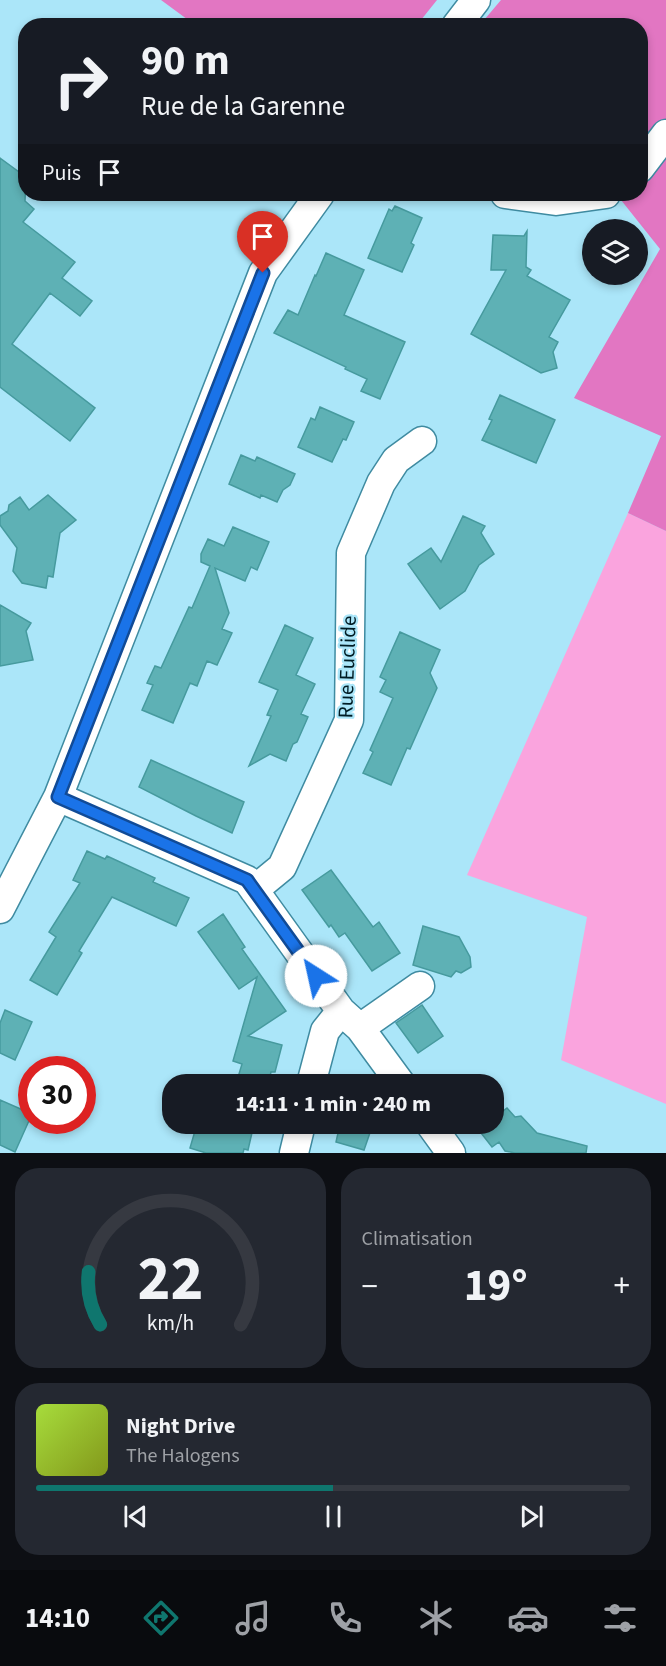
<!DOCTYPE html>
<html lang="fr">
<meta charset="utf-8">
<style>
body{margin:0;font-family:"Source Sans 3",sans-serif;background:#242831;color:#f1f3f6;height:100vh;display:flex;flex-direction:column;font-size:22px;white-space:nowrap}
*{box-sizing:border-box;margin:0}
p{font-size:20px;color:#9ea1a6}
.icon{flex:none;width:33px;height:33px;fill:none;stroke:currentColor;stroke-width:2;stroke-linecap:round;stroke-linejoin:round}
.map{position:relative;height:1153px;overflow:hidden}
.details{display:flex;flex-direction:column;gap:15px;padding:15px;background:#0d0f14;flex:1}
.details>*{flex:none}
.guide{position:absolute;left:18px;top:18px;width:630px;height:183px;border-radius:24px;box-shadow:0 3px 9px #0003;background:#171b24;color:#f1f3f6;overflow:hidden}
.controls{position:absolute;left:582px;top:219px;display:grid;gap:12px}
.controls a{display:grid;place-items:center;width:66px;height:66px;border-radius:50%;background:#171b24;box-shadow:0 3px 9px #0003;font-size:30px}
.speed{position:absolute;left:18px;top:1056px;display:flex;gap:12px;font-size:30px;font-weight:700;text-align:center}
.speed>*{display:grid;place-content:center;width:78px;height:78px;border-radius:50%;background:#171b24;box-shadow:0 3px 9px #0003;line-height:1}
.speed .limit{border:9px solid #d22;background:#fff;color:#111}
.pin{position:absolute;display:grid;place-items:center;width:51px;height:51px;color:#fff;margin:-62px -26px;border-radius:50% 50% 50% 0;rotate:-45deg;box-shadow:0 0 6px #0007}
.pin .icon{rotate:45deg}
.me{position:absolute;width:66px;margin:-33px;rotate:325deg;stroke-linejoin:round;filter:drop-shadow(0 0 4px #0008)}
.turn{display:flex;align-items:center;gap:21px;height:126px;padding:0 24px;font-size:27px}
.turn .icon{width:78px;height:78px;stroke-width:2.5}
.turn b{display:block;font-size:42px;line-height:51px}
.then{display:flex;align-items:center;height:57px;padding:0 24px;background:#0003;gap:12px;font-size:22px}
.big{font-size:45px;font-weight:700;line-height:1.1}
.details .card{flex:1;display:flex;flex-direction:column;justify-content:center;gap:9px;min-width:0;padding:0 21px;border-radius:24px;background:#242831}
.details .dial{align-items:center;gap:0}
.dial svg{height:156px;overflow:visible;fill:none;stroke:#363941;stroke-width:7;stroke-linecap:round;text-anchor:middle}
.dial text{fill:#f1f3f6;stroke:none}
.song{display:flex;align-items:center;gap:18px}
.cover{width:72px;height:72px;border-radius:9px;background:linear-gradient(135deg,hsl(80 70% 55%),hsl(70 70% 35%))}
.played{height:6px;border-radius:3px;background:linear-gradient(90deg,#0f766e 50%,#363941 50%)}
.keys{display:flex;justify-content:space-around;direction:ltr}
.heat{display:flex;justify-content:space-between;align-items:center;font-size:33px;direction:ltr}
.details .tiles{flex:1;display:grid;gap:15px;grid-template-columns:1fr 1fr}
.card:last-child{grid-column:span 2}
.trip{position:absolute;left:162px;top:1074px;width:342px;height:60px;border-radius:24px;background:#171b24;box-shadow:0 3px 9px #0003;font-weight:700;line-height:60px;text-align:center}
.tab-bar{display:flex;height:96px;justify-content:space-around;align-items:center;background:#090b0e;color:#9ea1a6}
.tab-bar .icon{width:42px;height:42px}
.tab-bar .current{color:#0f766e}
.tab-bar b{font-size:27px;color:#f1f3f6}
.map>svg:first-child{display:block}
.green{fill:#faa4de}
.forest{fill:#e276c2}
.building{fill:#5eb1b5;stroke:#469a9e;stroke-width:1.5}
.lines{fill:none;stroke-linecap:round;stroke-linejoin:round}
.minor-casing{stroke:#3f8ba1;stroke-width:31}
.minor{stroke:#fff;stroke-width:28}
.route-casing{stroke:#114b97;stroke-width:15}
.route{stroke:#1a73e8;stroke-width:10}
.labels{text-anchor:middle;stroke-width:4.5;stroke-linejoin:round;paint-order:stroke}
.street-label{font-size:21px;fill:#001c24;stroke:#abe6f9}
</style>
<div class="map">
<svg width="666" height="1153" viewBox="0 0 666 1153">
<rect width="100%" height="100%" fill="#abe6f9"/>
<path class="green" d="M628,513L666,531V1104L561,1060L587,917L467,875Z"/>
<path class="forest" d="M161,0H437L417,25H195Z
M501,0H666V531L628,513L661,436L574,398L660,249L621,200L612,194H640V26H479Z"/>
<path class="building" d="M0,158L26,177L25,201L34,209L23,222L75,262L62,278L92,301L80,316L50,293L12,344L95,408L70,441L0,387Z
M395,206L422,218L411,243L414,245L402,272L368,258L389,209L392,211Z
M527,231L526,267L531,270L527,276L570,300L549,337L558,342L553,352L557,368L541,373L471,334L506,270H491L493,235L524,236Z
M326,253L364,270L344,315L405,342L380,399L361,391L367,379L345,369L346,367L274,333L288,310L298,315L315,275L316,276Z
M500,395L555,420L536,463L482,440L492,420L489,419Z
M320,407L354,422L346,440L343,439L332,462L298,447L311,418L315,420Z
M241,455L255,461L257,457L295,474L290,485L283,490L277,502L261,495L260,498L229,484Z
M48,495L76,520L60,533L53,577L48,576L46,588L22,583L13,571L17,548L0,525V516L8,511L9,505L20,497L29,510Z
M463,516L485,526L481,533L494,554L479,565L465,591L440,609L408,564L431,548L441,562Z
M233,527L269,542L257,570L251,567L245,581L215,568L229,613L222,629L232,633L217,665L207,661L197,686L190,683L173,723L142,710L153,685L147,683L155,666L161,668L189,607L192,608L210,566L201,562V554L208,539L224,546Z
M0,605L31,623L26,631L33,660L0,666Z
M285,625L313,638L296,675L315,684L301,714L308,717L297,742L293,744L286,761L270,754L249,766L271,716L267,715L278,690L259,682Z
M400,632L440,650L430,673L437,688L410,749L407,748L391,785L363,773L373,752L370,750L393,698L380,692L386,680L380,677Z
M151,760L244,802L232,833L196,816L139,787Z
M87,851L105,859L107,856L155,878L153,882L189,898L176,926L112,897L79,951L82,953L57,995L30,980L56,937L49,932L80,883L73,880Z
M331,870L373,927L379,922L400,953L372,971L345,933L339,937L331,925L329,927L302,890Z
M223,914L245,947L242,949L286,1011L248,1036L282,1045L275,1072H271L268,1084H236L242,1064L233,1061L257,977L239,989L198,932Z
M423,926L459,937L470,957L471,967L461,973L456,971L451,977L413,965Z
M422,1005L443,1036L418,1053L396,1023Z
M5,1010L32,1022L15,1060L0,1053V1023Z
M0,1100L32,1114L15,1152L0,1145Z
M507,1108L515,1117L521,1116L537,1133L587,1146L586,1153H515L505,1151L499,1142L492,1147L474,1124H494V1118Z
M197,1124H254L248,1150L244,1149L243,1153H206L190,1148Z
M340,1124H373L364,1150L336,1142Z"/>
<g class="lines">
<defs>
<path id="minor" d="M456,26L476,0
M640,168L666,134
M505,194L556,201L606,194
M58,797L247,880L341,1011L325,1031L311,1084
M254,890L282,867L349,720L351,553L381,483L396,460L422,441
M0,909L58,797L263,273L320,194
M341,1011L360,1028L401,1084
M360,1028L420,986
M430,1124L451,1153
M294,1153L301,1124"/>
</defs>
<use href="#minor" class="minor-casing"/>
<use href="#minor" class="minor"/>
</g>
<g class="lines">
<defs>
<path id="route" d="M263,273L58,797L247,880L316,976"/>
</defs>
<use href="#route" class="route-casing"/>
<use href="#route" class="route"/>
</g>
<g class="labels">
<g class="street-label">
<text transform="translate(347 667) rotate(-88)" y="7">Rue Euclide</text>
</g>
</g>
</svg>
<div class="controls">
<a><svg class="icon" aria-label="layers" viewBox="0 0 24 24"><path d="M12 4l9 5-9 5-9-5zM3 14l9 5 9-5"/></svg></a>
</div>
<div class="speed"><div class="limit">30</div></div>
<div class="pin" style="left:263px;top:273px;background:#d93025"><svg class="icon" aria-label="arrive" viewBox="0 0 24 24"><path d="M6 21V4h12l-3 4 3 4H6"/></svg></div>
<svg class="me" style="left:316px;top:976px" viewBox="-20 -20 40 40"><circle r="19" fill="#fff"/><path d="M0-13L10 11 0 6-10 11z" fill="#1a73e8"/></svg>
<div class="trip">14:11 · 1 min · 240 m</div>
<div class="guide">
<div class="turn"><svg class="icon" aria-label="right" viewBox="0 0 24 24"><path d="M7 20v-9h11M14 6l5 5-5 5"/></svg><div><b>90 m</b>Rue de la Garenne</div></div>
<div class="then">Puis<svg class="icon" aria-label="arrive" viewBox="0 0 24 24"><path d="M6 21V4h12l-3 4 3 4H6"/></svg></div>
</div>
</div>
<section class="details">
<div class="tiles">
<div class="card dial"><svg viewBox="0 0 100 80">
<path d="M14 69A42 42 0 1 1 86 69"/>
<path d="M14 69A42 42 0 0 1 8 42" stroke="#0f766e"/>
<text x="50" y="56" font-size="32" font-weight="700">22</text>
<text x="50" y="72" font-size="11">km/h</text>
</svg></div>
<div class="card"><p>Climatisation</p>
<div class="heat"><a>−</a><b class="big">19°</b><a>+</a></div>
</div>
<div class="card">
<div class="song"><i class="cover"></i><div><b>Night Drive</b><p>The Halogens</p></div></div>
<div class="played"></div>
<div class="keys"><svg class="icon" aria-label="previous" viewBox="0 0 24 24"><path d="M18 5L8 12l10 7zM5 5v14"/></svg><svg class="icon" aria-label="pause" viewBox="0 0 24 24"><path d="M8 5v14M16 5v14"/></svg><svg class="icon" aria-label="next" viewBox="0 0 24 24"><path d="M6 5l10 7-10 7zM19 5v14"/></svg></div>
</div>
</div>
</section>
<nav class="tab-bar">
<b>14:10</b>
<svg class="icon current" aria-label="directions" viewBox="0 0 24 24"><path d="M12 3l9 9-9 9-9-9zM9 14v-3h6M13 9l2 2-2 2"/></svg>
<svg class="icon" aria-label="music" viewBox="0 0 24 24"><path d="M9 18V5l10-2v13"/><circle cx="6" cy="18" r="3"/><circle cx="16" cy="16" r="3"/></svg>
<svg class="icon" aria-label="phone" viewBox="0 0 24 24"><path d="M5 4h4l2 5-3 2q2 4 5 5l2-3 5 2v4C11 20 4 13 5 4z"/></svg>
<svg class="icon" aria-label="climate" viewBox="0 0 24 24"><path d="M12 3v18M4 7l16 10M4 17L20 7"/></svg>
<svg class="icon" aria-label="car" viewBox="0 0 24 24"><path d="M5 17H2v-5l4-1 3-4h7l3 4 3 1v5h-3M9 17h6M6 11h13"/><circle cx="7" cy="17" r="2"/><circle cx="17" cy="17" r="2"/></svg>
<svg class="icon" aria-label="filters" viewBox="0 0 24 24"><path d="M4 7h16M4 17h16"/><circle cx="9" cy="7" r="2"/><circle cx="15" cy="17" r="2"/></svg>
</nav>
